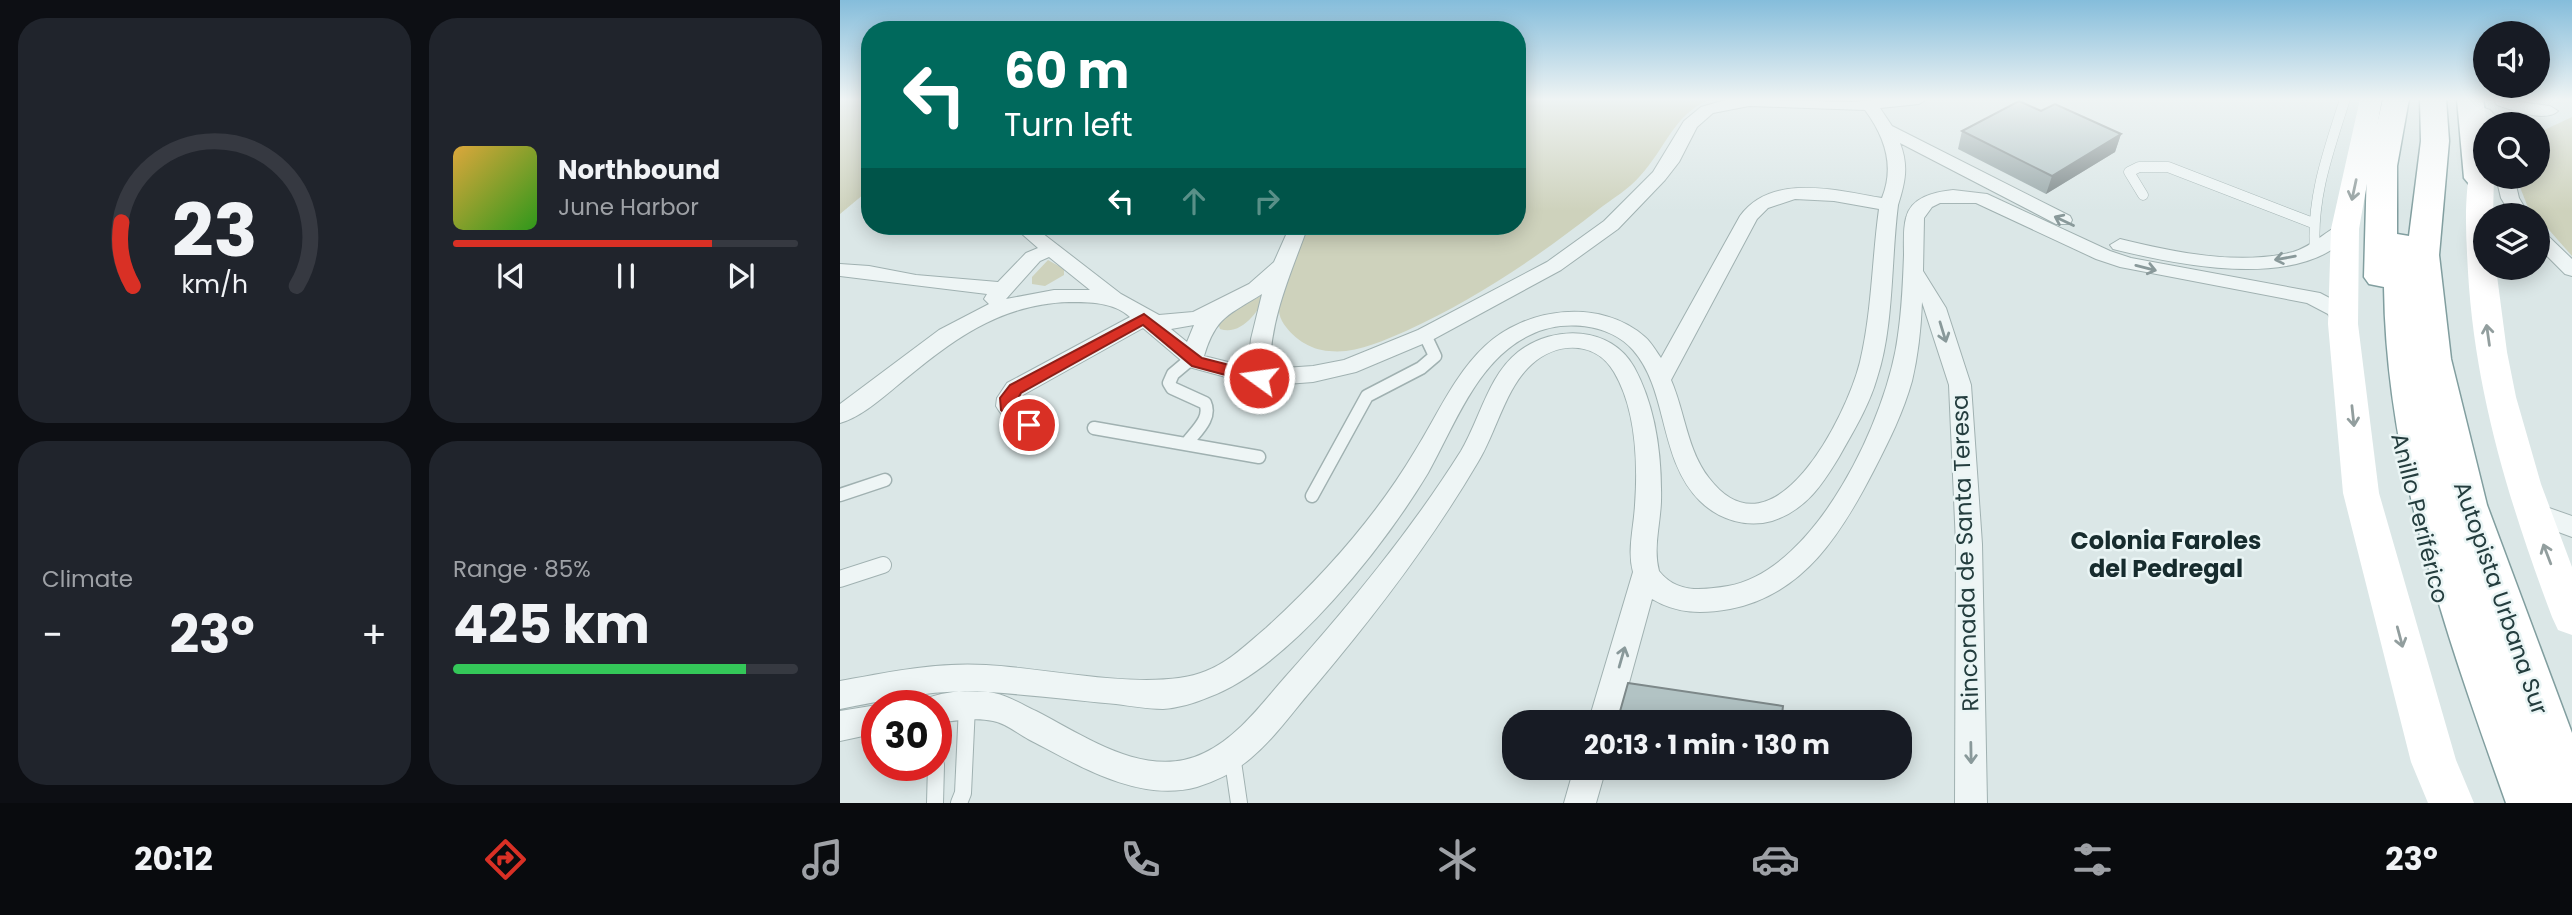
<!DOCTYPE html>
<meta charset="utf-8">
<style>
body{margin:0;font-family:Poppins,sans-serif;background:#20242c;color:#f1f3f6;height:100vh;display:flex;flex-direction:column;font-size:26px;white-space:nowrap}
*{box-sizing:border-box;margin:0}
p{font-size:23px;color:#9ea1a6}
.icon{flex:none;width:38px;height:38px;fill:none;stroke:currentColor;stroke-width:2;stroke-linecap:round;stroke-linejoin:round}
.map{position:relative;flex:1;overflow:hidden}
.drawer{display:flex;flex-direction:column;gap:18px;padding:18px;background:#0d0f14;width:840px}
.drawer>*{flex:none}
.hud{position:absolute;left:21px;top:21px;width:665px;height:214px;border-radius:28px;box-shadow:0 4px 18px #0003;background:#00695c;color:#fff;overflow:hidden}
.fabs{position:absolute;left:1633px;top:21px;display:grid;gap:14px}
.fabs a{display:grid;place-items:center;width:77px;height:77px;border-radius:50%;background:#171b24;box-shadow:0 4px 18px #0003;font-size:35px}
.speed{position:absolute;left:21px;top:690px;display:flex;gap:14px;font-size:35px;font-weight:700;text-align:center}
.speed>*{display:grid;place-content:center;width:91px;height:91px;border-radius:50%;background:#171b24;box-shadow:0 4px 18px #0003;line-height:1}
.speed .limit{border:10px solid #d22;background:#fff;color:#111}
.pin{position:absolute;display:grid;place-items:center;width:60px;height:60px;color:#fff;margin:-30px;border:4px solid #fff;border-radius:50%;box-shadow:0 2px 7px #0007}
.me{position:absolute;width:77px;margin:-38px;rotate:284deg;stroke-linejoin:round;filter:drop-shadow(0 0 5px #0008)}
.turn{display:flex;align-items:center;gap:24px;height:147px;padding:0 28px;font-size:32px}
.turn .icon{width:91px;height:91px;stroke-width:2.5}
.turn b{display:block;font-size:49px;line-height:60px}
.lanes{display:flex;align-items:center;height:66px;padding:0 28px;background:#0003;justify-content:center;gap:35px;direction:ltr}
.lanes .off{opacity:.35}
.big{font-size:52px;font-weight:700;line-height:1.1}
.drawer .card{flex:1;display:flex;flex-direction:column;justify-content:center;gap:10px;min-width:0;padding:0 24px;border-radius:28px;background:#20242c}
.drawer .dial{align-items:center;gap:0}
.dial svg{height:182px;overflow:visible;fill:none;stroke:#363941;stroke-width:7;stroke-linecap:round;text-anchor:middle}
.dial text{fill:#f1f3f6;stroke:none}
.song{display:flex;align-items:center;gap:21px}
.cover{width:84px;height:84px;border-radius:10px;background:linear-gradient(135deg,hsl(40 70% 55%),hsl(110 70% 35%))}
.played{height:7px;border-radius:4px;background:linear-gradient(90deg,#d93025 75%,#363941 75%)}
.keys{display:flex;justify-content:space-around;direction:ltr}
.heat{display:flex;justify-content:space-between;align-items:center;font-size:38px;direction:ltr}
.charge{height:10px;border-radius:5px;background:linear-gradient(90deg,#34c759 85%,#363941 0)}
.drawer .tiles{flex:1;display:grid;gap:18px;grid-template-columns:repeat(2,1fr)}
.trip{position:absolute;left:662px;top:710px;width:410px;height:70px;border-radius:28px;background:#171b24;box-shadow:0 4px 18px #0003;font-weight:700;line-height:70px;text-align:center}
.dock{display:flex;height:112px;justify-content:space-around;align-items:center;background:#090b0e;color:#9ea1a6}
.dock .icon{width:49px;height:49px}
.dock .active{color:#d93025}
.dock b{font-size:32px;color:#f1f3f6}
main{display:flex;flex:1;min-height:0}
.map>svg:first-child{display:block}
.green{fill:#ced2bc}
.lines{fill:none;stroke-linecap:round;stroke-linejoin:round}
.lane-far2-casing{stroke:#a0b1b1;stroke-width:11}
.lane-far1-casing{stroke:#a0b1b1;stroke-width:15}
.lane-casing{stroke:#a0b1b1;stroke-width:18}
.street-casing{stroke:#a0b1b1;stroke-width:2}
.highway-casing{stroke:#819e9f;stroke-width:3}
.lane-far2{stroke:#eef5f5;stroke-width:10}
.lane-far1{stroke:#eef5f5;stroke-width:12}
.lane{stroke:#eef5f5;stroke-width:16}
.street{fill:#eef5f5;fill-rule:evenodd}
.secondary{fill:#fff;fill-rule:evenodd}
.highway{fill:#fff;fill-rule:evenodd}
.wall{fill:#99a8a9}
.shaded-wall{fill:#7d8889}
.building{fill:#b2c3c4;stroke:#7d8889;stroke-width:2}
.oneway{stroke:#929e9e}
.oneway2{stroke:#89999a}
.route{fill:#d93025;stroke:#8d1f18;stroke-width:2}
.labels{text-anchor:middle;stroke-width:5;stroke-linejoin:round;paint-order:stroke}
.street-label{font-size:23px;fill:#243d3e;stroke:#eaf5f5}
.neighbourhood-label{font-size:24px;font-weight:bold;fill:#172c2e;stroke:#eaf5f5}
</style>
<main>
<section class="drawer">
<div class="tiles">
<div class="card dial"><svg viewBox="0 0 100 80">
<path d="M14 69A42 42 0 1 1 86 69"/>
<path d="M14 69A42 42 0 0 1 9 41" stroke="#d93025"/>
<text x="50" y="56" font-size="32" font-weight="700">23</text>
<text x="50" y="72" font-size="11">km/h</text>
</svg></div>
<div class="card">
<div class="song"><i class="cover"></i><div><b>Northbound</b><p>June Harbor</p></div></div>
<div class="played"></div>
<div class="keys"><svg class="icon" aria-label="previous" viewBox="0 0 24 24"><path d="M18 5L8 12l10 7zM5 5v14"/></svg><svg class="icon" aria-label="pause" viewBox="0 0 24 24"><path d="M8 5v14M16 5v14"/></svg><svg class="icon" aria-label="next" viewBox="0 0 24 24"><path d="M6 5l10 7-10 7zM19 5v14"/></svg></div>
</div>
<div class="card"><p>Climate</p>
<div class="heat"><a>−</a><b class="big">23°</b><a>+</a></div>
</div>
<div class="card"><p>Range · 85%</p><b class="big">425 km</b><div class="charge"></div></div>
</div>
</section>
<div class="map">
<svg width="1732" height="803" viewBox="0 0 1732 803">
<rect width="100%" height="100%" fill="#dbe7e7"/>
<path class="green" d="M0,99H30V189L0,214Z
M677,99H870C833,115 826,148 800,176C789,189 772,199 759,209C698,257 636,299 566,331C542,341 516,354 489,351C470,350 451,337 442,321C429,296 456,248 468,226H677Z
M1732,117V256L1687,205L1676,177H1698V133Z
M208,260L224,269V275L205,286L192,284V277Z
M427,293C419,311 402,336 380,329L378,323L387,313Z"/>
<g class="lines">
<defs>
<path id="lane-far2" d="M1303,195L1289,172L1299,167H1328L1473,223
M1475,251C1471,197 1489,150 1505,99"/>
<path id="lane-far1" d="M254,428L419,457
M347,443C356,431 372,418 365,403L332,388L329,383L333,374L352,358
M0,495L45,480
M472,496L527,396L581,368L595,356L585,335"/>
<path id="lane" d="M0,579L43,565
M96,751L98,709
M392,755L399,803
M95,803L96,765
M119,803L123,793L127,706"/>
<path id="street" d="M889,99L1012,102L1041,99H1087L1079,104L1040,108L1052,126L1230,216L1232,220L1230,224H1216L1060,143C1069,166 1065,183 1058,205C1051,259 1054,327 1037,378C1029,406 1013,432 999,457C982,485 966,510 932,521C907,528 879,520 860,501C818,459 829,391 793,350C769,323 722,319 690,335C637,360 615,425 588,473C544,546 450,667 369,697C355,703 338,708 323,709C308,709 291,706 276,704C234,700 191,695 149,692C98,688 50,699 0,709V681C49,672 96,662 146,665C207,668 313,693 366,671C389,662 407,644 426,628C484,575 535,518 575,451C597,416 614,375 645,346C686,307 761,298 805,337C811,342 816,351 821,358L900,216C932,172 997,191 1042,198C1055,166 1045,137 1025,110L909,106L873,113L857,127L839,162L825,180L778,229L721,270L592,340L516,372L473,382L419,386L349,367L303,328L183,395L179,403L201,425L197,431C181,436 164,420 156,406L157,398L167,383L290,317C273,302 250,302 229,302C158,304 110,342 58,385C41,399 21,417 0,423V404L99,330L149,304L144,299L147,294L0,276V264L29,266L76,275L158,282L186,253L198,248L173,226H193L281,294L319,315L353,312L409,284L434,262L450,226H468C451,273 430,318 430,369L473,366L504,360L578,330L707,262L764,221L813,172L844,121L861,107ZM955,199L994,201L1039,209C1032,259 1032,312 1020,362C1007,415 934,563 869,478C847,450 845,412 831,380L917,219L928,208ZM209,257L250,290H214L166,299L200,261ZM422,294L411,339L408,367L364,356C376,316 389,315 422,294ZM354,325L347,342L331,329Z
M1657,99L1710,106L1718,111C1705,123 1673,110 1657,105L1655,102Z
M1644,108L1650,110L1662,124H1645L1636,113Z
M1656,177H1674L1679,198L1689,215H1671L1661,198Z
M1113,190L1147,194L1270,251L1291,258L1480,293L1503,305L1513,324L1510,329H1496L1488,314L1467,303L1280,267L1256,259L1136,203H1100L1092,207L1084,218L1083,271L1106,308L1131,385L1142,544L1147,803H1115L1116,544L1109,385L1082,302C1081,328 1078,356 1072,381C1063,413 1049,441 1034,470C1002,532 964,595 890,609C862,614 837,614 812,599L778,723H748L793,572C787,550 794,527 795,505C798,463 796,409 774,372C756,341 718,341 692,364C665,388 657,431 638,462C591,542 535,615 475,686C454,710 436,737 411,758C395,772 376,781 357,787C298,803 238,765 188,739C177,733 165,723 153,721C135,717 114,721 96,723V705H83L85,699C105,691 133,689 154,693C169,696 183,705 196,711C245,736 307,781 364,753C399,736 422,703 447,675C510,604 570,532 621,451C640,419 648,376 678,352C714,324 771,326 794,367C816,407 822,457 821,502C820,526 813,548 819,571C837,594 863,590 888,586C977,570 1048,416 1058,335C1062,308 1063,282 1064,255C1064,244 1063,229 1066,218C1071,197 1094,192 1113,190Z
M1505,223L1514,229C1468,293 1338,265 1273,249L1270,245L1280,239C1333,252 1399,266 1453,252C1474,246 1488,228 1505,223Z
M1698,231L1705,233L1732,259V276L1725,274L1698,247Z
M1692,502L1732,516V537L1683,519L1679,512L1683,505Z
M37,705V733L0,741V711Z
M734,768H766L756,803H724Z"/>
<path id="highway" d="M1543,99H1569L1557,166V234L1569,236L1581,141L1580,99H1606L1609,141L1599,255L1611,359L1647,505L1732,733V803H1666C1607,637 1546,465 1544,287L1529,284L1524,277L1527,166Z
M1617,99H1643L1647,124L1645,177L1654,178L1649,184L1639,187L1629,184L1624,178Z"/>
</defs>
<use href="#lane-far2" class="lane-far2-casing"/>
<use href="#lane-far1" class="lane-far1-casing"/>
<use href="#lane" class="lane-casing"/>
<use href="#street" class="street-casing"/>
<use href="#highway" class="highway-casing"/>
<use href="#lane-far2" class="lane-far2"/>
<use href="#lane-far1" class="lane-far1"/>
<use href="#lane" class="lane"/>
<use href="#street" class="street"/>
<path class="secondary" d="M1520,99H1542L1519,229L1518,324L1539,493L1616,760L1634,803H1588L1571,762L1503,493L1488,324L1491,229Z
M1645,149V177H1654L1653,215H1645V268H1656L1667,352L1676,397L1701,484L1732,567V635L1718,630L1712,617C1670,505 1635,393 1628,272C1626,234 1623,194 1633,156L1636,151Z"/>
<use href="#highway" class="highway"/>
</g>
<path class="wall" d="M1201,111L1281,134L1275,152L1206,194L1118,149L1122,131Z"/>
<path class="shaded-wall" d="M1281,134L1275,152L1206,194L1212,176Z"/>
<path class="building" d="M1179,101L1201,111L1215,104L1281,134L1212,176L1122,131Z
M788,683L943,706L941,723H772L773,717L779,715Z"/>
<defs><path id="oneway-shaft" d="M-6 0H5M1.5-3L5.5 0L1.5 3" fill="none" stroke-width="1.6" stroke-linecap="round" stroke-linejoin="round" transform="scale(1.75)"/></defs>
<g class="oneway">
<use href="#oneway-shaft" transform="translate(1514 190) rotate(102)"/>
<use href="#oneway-shaft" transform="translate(1648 335) rotate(-98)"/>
<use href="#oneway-shaft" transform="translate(1513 416) rotate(84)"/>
<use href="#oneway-shaft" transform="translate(1707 554) rotate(-111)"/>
<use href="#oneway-shaft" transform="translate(1560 637) rotate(75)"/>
</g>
<g class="oneway2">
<use href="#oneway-shaft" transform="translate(1224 221) rotate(-155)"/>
<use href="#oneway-shaft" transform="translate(1445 258) rotate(170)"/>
<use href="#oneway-shaft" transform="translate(1306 268) rotate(14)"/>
<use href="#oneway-shaft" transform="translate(1103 332) rotate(73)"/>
<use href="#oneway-shaft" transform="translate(782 657) rotate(-74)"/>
<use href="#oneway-shaft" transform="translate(1131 753) rotate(89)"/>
</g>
<linearGradient id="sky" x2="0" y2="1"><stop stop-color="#85bddb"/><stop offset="0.47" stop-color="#eff4f4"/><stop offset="1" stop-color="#eff4f4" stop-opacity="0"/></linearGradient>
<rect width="1732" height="211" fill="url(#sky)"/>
<path class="route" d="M304,314L362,358L425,374L427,378L419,384L352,366L303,325L181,393L175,404L197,425L195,429H183L161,410L160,398L170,385Z"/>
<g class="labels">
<g class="street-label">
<text transform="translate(1580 518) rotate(76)" y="8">Anillo Periférico</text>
<text transform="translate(1125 553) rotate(-92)" y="8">Rinconada de Santa Teresa</text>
<text transform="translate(1661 598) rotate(71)" y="8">Autopista Urbana Sur</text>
</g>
<g class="neighbourhood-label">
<text x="1326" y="549">Colonia Faroles<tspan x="1326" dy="28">del Pedregal</tspan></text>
</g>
</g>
</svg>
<div class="fabs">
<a><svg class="icon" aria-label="sound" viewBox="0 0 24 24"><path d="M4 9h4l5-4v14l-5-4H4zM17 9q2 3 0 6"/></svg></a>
<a><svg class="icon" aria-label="search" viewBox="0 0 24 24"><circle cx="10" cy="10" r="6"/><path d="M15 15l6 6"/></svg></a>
<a><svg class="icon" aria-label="layers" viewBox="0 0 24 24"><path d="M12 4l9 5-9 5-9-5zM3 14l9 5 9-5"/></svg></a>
</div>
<div class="speed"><div class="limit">30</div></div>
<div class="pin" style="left:189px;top:425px;background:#d93025"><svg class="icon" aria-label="arrive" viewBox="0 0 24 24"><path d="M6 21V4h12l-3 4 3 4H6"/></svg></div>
<svg class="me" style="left:419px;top:378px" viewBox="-20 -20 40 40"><circle r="17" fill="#d93025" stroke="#fff" stroke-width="3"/><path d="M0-11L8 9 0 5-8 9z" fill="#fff"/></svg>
<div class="trip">20:13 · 1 min · 130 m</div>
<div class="hud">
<div class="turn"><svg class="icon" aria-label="left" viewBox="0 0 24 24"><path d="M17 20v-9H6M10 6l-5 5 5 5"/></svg><div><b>60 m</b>Turn left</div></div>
<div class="lanes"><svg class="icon" aria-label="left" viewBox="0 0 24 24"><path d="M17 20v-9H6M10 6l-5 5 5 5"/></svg><svg class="icon off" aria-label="ahead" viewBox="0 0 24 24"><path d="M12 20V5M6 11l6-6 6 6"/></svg><svg class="icon off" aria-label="right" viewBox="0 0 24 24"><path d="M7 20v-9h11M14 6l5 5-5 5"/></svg></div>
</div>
</div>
</main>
<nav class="dock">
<b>20:12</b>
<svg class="icon active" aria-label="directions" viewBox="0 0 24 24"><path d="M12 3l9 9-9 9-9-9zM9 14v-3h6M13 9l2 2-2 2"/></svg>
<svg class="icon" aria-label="music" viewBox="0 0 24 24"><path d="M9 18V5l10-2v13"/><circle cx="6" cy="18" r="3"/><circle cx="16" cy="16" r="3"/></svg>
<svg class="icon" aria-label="phone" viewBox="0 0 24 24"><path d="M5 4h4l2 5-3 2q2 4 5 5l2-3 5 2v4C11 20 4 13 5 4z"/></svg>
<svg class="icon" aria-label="climate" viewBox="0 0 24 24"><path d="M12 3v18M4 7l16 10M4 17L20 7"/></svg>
<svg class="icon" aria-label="car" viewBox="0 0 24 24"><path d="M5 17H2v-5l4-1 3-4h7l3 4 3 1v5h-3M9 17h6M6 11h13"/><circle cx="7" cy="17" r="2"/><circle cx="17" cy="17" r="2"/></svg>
<svg class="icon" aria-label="filters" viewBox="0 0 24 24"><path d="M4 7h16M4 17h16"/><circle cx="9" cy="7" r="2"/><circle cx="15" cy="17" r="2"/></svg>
<b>23°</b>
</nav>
